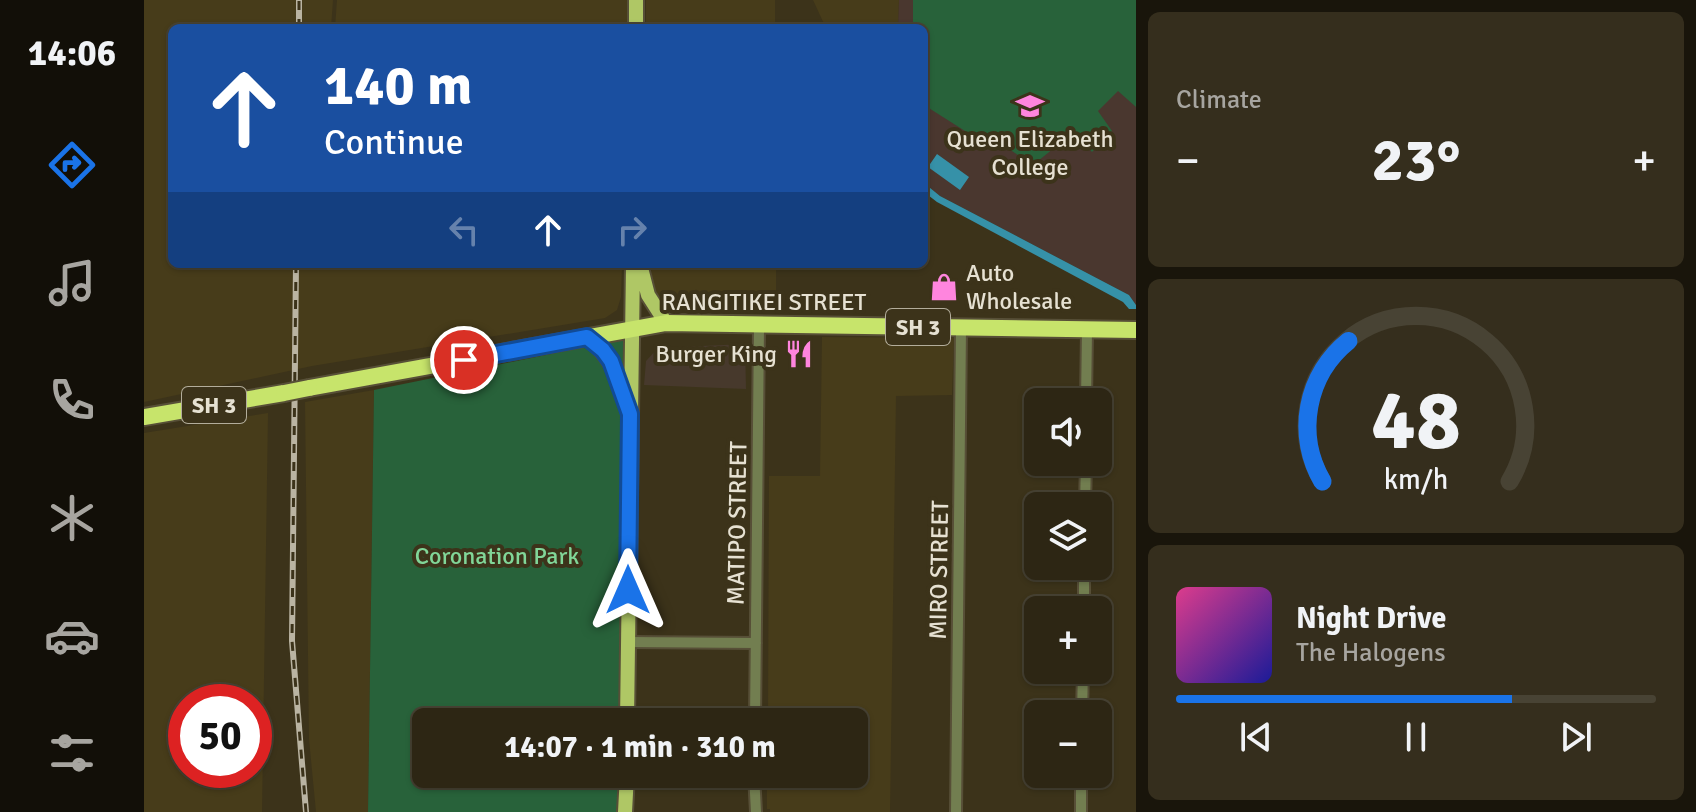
<!DOCTYPE html>
<meta charset="utf-8">
<style>
body{margin:0;font-family:Signika,sans-serif;background:#352e1d;color:#f1f3f6;height:100vh;display:flex;flex-direction:column;font-size:30px;white-space:nowrap}
*{box-sizing:border-box;margin:0}
p{font-size:26px;color:#a7a5a0}
.icon{flex:none;width:44px;height:44px;fill:none;stroke:currentColor;stroke-width:2;stroke-linecap:round;stroke-linejoin:round}
.map{position:relative;flex:1;overflow:hidden}
.sheet{display:flex;flex-direction:column;gap:12px;padding:12px;background:#19150b;width:560px}
.sheet>*{flex:none}
.top-card{position:absolute;left:24px;top:24px;width:760px;height:244px;border-radius:12px;box-shadow:0 2px 6px #0004,0 0 0 2px #484334;background:#1a4fa0;color:#fff;overflow:hidden}
.buttons{position:absolute;left:880px;top:388px;display:grid;gap:16px}
.buttons a{display:grid;place-items:center;width:88px;height:88px;border-radius:12px;background:#2d2614;box-shadow:0 2px 6px #0004,0 0 0 2px #484334;font-size:40px}
.speed{position:absolute;left:24px;top:684px;display:flex;gap:16px;font-size:40px;font-weight:700;text-align:center}
.speed>*{display:grid;place-content:center;width:104px;height:104px;border-radius:50%;background:#2d2614;box-shadow:0 2px 6px #0004,0 0 0 2px #484334;line-height:1}
.speed .limit{border:12px solid #d22;background:#fff;color:#111}
.pin{position:absolute;display:grid;place-items:center;width:68px;height:68px;color:#fff;margin:-34px;border:4px solid #fff;border-radius:50%;box-shadow:0 2px 8px #0007}
.me{position:absolute;width:88px;margin:-44px;rotate:0deg;stroke-linejoin:round;filter:drop-shadow(0 0 6px #0008)}
.turn{display:flex;align-items:center;gap:28px;height:168px;padding:0 24px;font-size:36px}
.turn .icon{width:104px;height:104px;stroke-width:2.5}
.turn b{display:block;font-size:56px;line-height:68px}
.lanes{display:flex;align-items:center;height:76px;padding:0 24px;background:#0003;justify-content:center;gap:40px;direction:ltr}
.lanes .off{opacity:.35}
.big{font-size:60px;font-weight:700;line-height:1.1}
.sheet .widget{flex:1;display:flex;flex-direction:column;justify-content:center;gap:12px;min-width:0;padding:0 28px;border-radius:12px;background:#352e1d}
.sheet .dial{align-items:center;gap:0}
.dial svg{height:208px;overflow:visible;fill:none;stroke:#484334;stroke-width:7;stroke-linecap:round;text-anchor:middle}
.dial text{fill:#f1f3f6;stroke:none}
.song{display:flex;align-items:center;gap:24px}
.cover{width:96px;height:96px;border-radius:12px;background:linear-gradient(135deg,hsl(330 70% 55%),hsl(240 70% 35%))}
.played{height:8px;border-radius:4px;background:linear-gradient(90deg,#1a73e8 70%,#484334 70%)}
.keys{display:flex;justify-content:space-around;direction:ltr}
.heat{display:flex;justify-content:space-between;align-items:center;font-size:44px;direction:ltr}
.trip{position:absolute;left:268px;top:708px;width:456px;height:80px;border-radius:12px;background:#2d2614;box-shadow:0 2px 6px #0004,0 0 0 2px #484334;font-weight:700;line-height:80px;text-align:center}
main{display:flex;flex:1;min-height:0}
.dock{display:flex;flex-direction:column;width:144px;justify-content:space-around;align-items:center;background:#120f08;color:#a7a5a0}
.dock .icon{width:56px;height:56px}
.dock .active{color:#1a73e8}
.dock b{font-size:36px;color:#f1f3f6}
.map>svg:first-child{display:block}
.commercial{fill:#47392c}
.built{fill:#473c1a;fill-rule:evenodd}
.education{fill:#4a372f}
.green{fill:#28623a}
.water{fill:#3691a8}
.lines{fill:none;stroke-linecap:round;stroke-linejoin:round}
.minor-casing{stroke:#574f37;stroke-width:14}
.major-casing{stroke:#574f37;stroke-width:18}
.highway-casing{stroke:#574f37;stroke-width:20}
.minor{stroke:#727e50;stroke-width:10}
.major{stroke:#afc765;stroke-width:14}
.highway{stroke:#c7e46b;stroke-width:16}
.rail-casing{stroke:#bab4a2;stroke-width:6}
.rail{stroke:#3c331a;stroke-width:3;stroke-dasharray:9;stroke-linecap:butt}
.highway-bridge-casing{stroke:#574f37;stroke-width:20;stroke-linecap:butt}
.highway-bridge{stroke:#c7e46b;stroke-width:16}
.route-casing{stroke:#114b97;stroke-width:20}
.route{stroke:#1a73e8;stroke-width:14}
.labels{text-anchor:middle;stroke-width:8;stroke-linejoin:round;paint-order:stroke}
.shield{fill:#3c331a;stroke:#b3ad9b;stroke-width:2}
.shield-label{font-size:22px;font-weight:bold;fill:#e6e1d2}
.poi-label{font-size:24px;fill:#e6e1d2;stroke:#3c331a}
.street-label{font-size:24px;fill:#e6e1d2;stroke:#3c331a}
.park-label{font-size:24px;fill:#81d698;stroke:#3c331a}
</style>
<main>
<nav class="dock">
<b>14:06</b>
<svg class="icon active" aria-label="directions" viewBox="0 0 24 24"><path d="M12 3l9 9-9 9-9-9zM9 14v-3h6M13 9l2 2-2 2"/></svg>
<svg class="icon" aria-label="music" viewBox="0 0 24 24"><path d="M9 18V5l10-2v13"/><circle cx="6" cy="18" r="3"/><circle cx="16" cy="16" r="3"/></svg>
<svg class="icon" aria-label="phone" viewBox="0 0 24 24"><path d="M5 4h4l2 5-3 2q2 4 5 5l2-3 5 2v4C11 20 4 13 5 4z"/></svg>
<svg class="icon" aria-label="climate" viewBox="0 0 24 24"><path d="M12 3v18M4 7l16 10M4 17L20 7"/></svg>
<svg class="icon" aria-label="car" viewBox="0 0 24 24"><path d="M5 17H2v-5l4-1 3-4h7l3 4 3 1v5h-3M9 17h6M6 11h13"/><circle cx="7" cy="17" r="2"/><circle cx="17" cy="17" r="2"/></svg>
<svg class="icon" aria-label="filters" viewBox="0 0 24 24"><path d="M4 7h16M4 17h16"/><circle cx="9" cy="7" r="2"/><circle cx="15" cy="17" r="2"/></svg>
</nav>
<div class="map">
<svg width="992" height="812" viewBox="0 0 992 812">
<rect width="100%" height="100%" fill="#3c331a"/>
<path class="commercial" d="M601,344L602,389L500,385L502,361L514,348Z"/>
<path class="built" d="M0,0H189L187,28H28V264H478L477,297L473,310L461,318L168,366L0,402Z
M193,0H484L483,28H191Z
M502,0H631V28H502Z
M669,0H755L754,28H682Z
M507,264H632V306H523L516,304L508,289Z
M678,337L810,338L808,395L752,396L746,812H626V809H623V774H710V722H624L625,476H676Z
M230,390L224,812H172L165,739L161,402Z
M124,413L118,812H0V433ZM42,702H110V770H42Z"/>
<path class="education" d="M755,0H992V305L985,295L796,196L780,183V28H754Z"/>
<path class="green" d="M769,0H992V107L974,91L954,111L968,131L948,152L930,132L889,165L848,138L840,143L780,105V28H769Z
M480,339L477,722H282V774H476V812H224L230,390Z"/>
<path class="water" d="M793,154L825,177L816,190L784,167Z
M780,183L796,196L985,295L992,305V309H985L979,302L793,202L780,192Z"/>
<g class="lines">
<defs>
<path id="minor" d="M942,402L943,330
M941,506L942,462
M940,610V566
M484,642L612,643
M938,714L939,670
M611,722L615,326
M610,774L612,812
M812,812L817,328
M937,812V774"/>
<path id="major" d="M492,28V0
M496,264L504,295L522,323
M443,337C468,357 472,373 482,402
M483,722L489,264
M481,812L483,774"/>
<path id="highway" d="M165,388L522,323L992,330
M0,417L140,393"/>
</defs>
<use href="#minor" class="minor-casing"/>
<use href="#major" class="major-casing"/>
<use href="#highway" class="highway-casing"/>
<use href="#minor" class="minor"/>
<use href="#major" class="major"/>
<use href="#highway" class="highway"/>
<defs>
<path id="rail" d="M155,28V0
M152,264L148,641L162,812"/>
</defs>
<use href="#rail" class="rail-casing"/>
<use href="#rail" class="rail"/>
<defs>
<path id="highway-bridge" d="M140,393L165,388"/>
</defs>
<use href="#highway-bridge" class="highway-bridge-casing"/>
<use href="#highway-bridge" class="highway-bridge"/>
</g>
<g class="lines">
<defs>
<path id="route" d="M320,360L443,337L459,350L467,361L486,414L484,590"/>
</defs>
<use href="#route" class="route-casing"/>
<use href="#route" class="route"/>
</g>
<defs>
<symbol id="school-bare" viewBox="-9 -9 18 18"><path d="M0-5L7-2L0 1L-7-2ZM-4 1L0 2.5L4 1V4Q0 6-4 4Z" fill="#ff85de" stroke="#3c331a" stroke-width="2.5" paint-order="stroke"/></symbol>
<symbol id="shop-bare" viewBox="-9 -9 18 18"><path d="M-5-2.5h2.3a2.7 3.5 0 0 1 5.4 0H5L5.5 6h-11ZM-1.5-2.5h3a1.5 2.3 0 0 0-3 0Z" fill="#ff85de" stroke="#3c331a" stroke-width="2.5" paint-order="stroke"/></symbol>
<symbol id="restaurant-bare" viewBox="-9 -9 18 18"><path d="M-5-6h1v4h1v-4h1v4h1v-4h1v5L-1.5 .5V6h-2V.5L-5-1ZM5-6V6H3V1.5H1.5Q1.5-4 5-6Z" fill="#ff85de" stroke="#3c331a" stroke-width="2.5" paint-order="stroke"/></symbol>
</defs>
<g fill-rule="evenodd">
<use href="#school-bare" x="866" y="86" width="40" height="40"/>
<use href="#shop-bare" x="780" y="267" width="40" height="40"/>
<use href="#restaurant-bare" x="635" y="334" width="40" height="40"/>
</g>
<g class="labels">
<g class="shield">
<rect x="742" y="309" width="64" height="36" rx="6"/>
<rect x="38" y="387" width="64" height="36" rx="6"/>
</g>
<g class="shield-label">
<text x="774" y="335">SH 3</text>
<text x="70" y="413">SH 3</text>
</g>
<g class="poi-label">
<text x="886" y="147">Queen Elizabeth<tspan x="886" dy="28">College</tspan></text>
<text x="822" y="281" text-anchor="start">Auto<tspan x="822" dy="28">Wholesale</tspan></text>
<text x="633" y="362" text-anchor="end">Burger King</text>
</g>
<g class="street-label">
<text x="620" y="310">RANGITIKEI STREET</text>
<text transform="translate(593 523) rotate(-89)" y="8">MATIPO STREET</text>
<text transform="translate(795 570) rotate(-89)" y="8">MIRO STREET</text>
</g>
<g class="park-label">
<text x="353" y="564">Coronation Park</text>
</g>
</g>
</svg>
<div class="buttons">
<a><svg class="icon" aria-label="sound" viewBox="0 0 24 24"><path d="M4 9h4l5-4v14l-5-4H4zM17 9q2 3 0 6"/></svg></a>
<a><svg class="icon" aria-label="layers" viewBox="0 0 24 24"><path d="M12 4l9 5-9 5-9-5zM3 14l9 5 9-5"/></svg></a>
<a>+</a>
<a>−</a>
</div>
<div class="speed"><div class="limit">50</div></div>
<div class="pin" style="left:320px;top:360px;background:#d93025"><svg class="icon" aria-label="arrive" viewBox="0 0 24 24"><path d="M6 21V4h12l-3 4 3 4H6"/></svg></div>
<svg class="me" style="left:484px;top:590px" viewBox="-20 -20 40 40"><path d="M0-17L14 15 0 8-14 15z" fill="#1a73e8" stroke="#fff" stroke-width="4"/></svg>
<div class="trip">14:07 · 1 min · 310 m</div>
<div class="top-card">
<div class="turn"><svg class="icon" aria-label="ahead" viewBox="0 0 24 24"><path d="M12 20V5M6 11l6-6 6 6"/></svg><div><b>140 m</b>Continue</div></div>
<div class="lanes"><svg class="icon off" aria-label="left" viewBox="0 0 24 24"><path d="M17 20v-9H6M10 6l-5 5 5 5"/></svg><svg class="icon" aria-label="ahead" viewBox="0 0 24 24"><path d="M12 20V5M6 11l6-6 6 6"/></svg><svg class="icon off" aria-label="right" viewBox="0 0 24 24"><path d="M7 20v-9h11M14 6l5 5-5 5"/></svg></div>
</div>
</div>
<section class="sheet">
<div class="widget"><p>Climate</p>
<div class="heat"><a>−</a><b class="big">23°</b><a>+</a></div>
</div>
<div class="widget dial"><svg viewBox="0 0 100 80">
<path d="M14 69A42 42 0 1 1 86 69"/>
<path d="M14 69A42 42 0 0 1 24 15" stroke="#1a73e8"/>
<text x="50" y="56" font-size="32" font-weight="700">48</text>
<text x="50" y="72" font-size="11">km/h</text>
</svg></div>
<div class="widget">
<div class="song"><i class="cover"></i><div><b>Night Drive</b><p>The Halogens</p></div></div>
<div class="played"></div>
<div class="keys"><svg class="icon" aria-label="previous" viewBox="0 0 24 24"><path d="M18 5L8 12l10 7zM5 5v14"/></svg><svg class="icon" aria-label="pause" viewBox="0 0 24 24"><path d="M8 5v14M16 5v14"/></svg><svg class="icon" aria-label="next" viewBox="0 0 24 24"><path d="M6 5l10 7-10 7zM19 5v14"/></svg></div>
</div>
</section>
</main>
